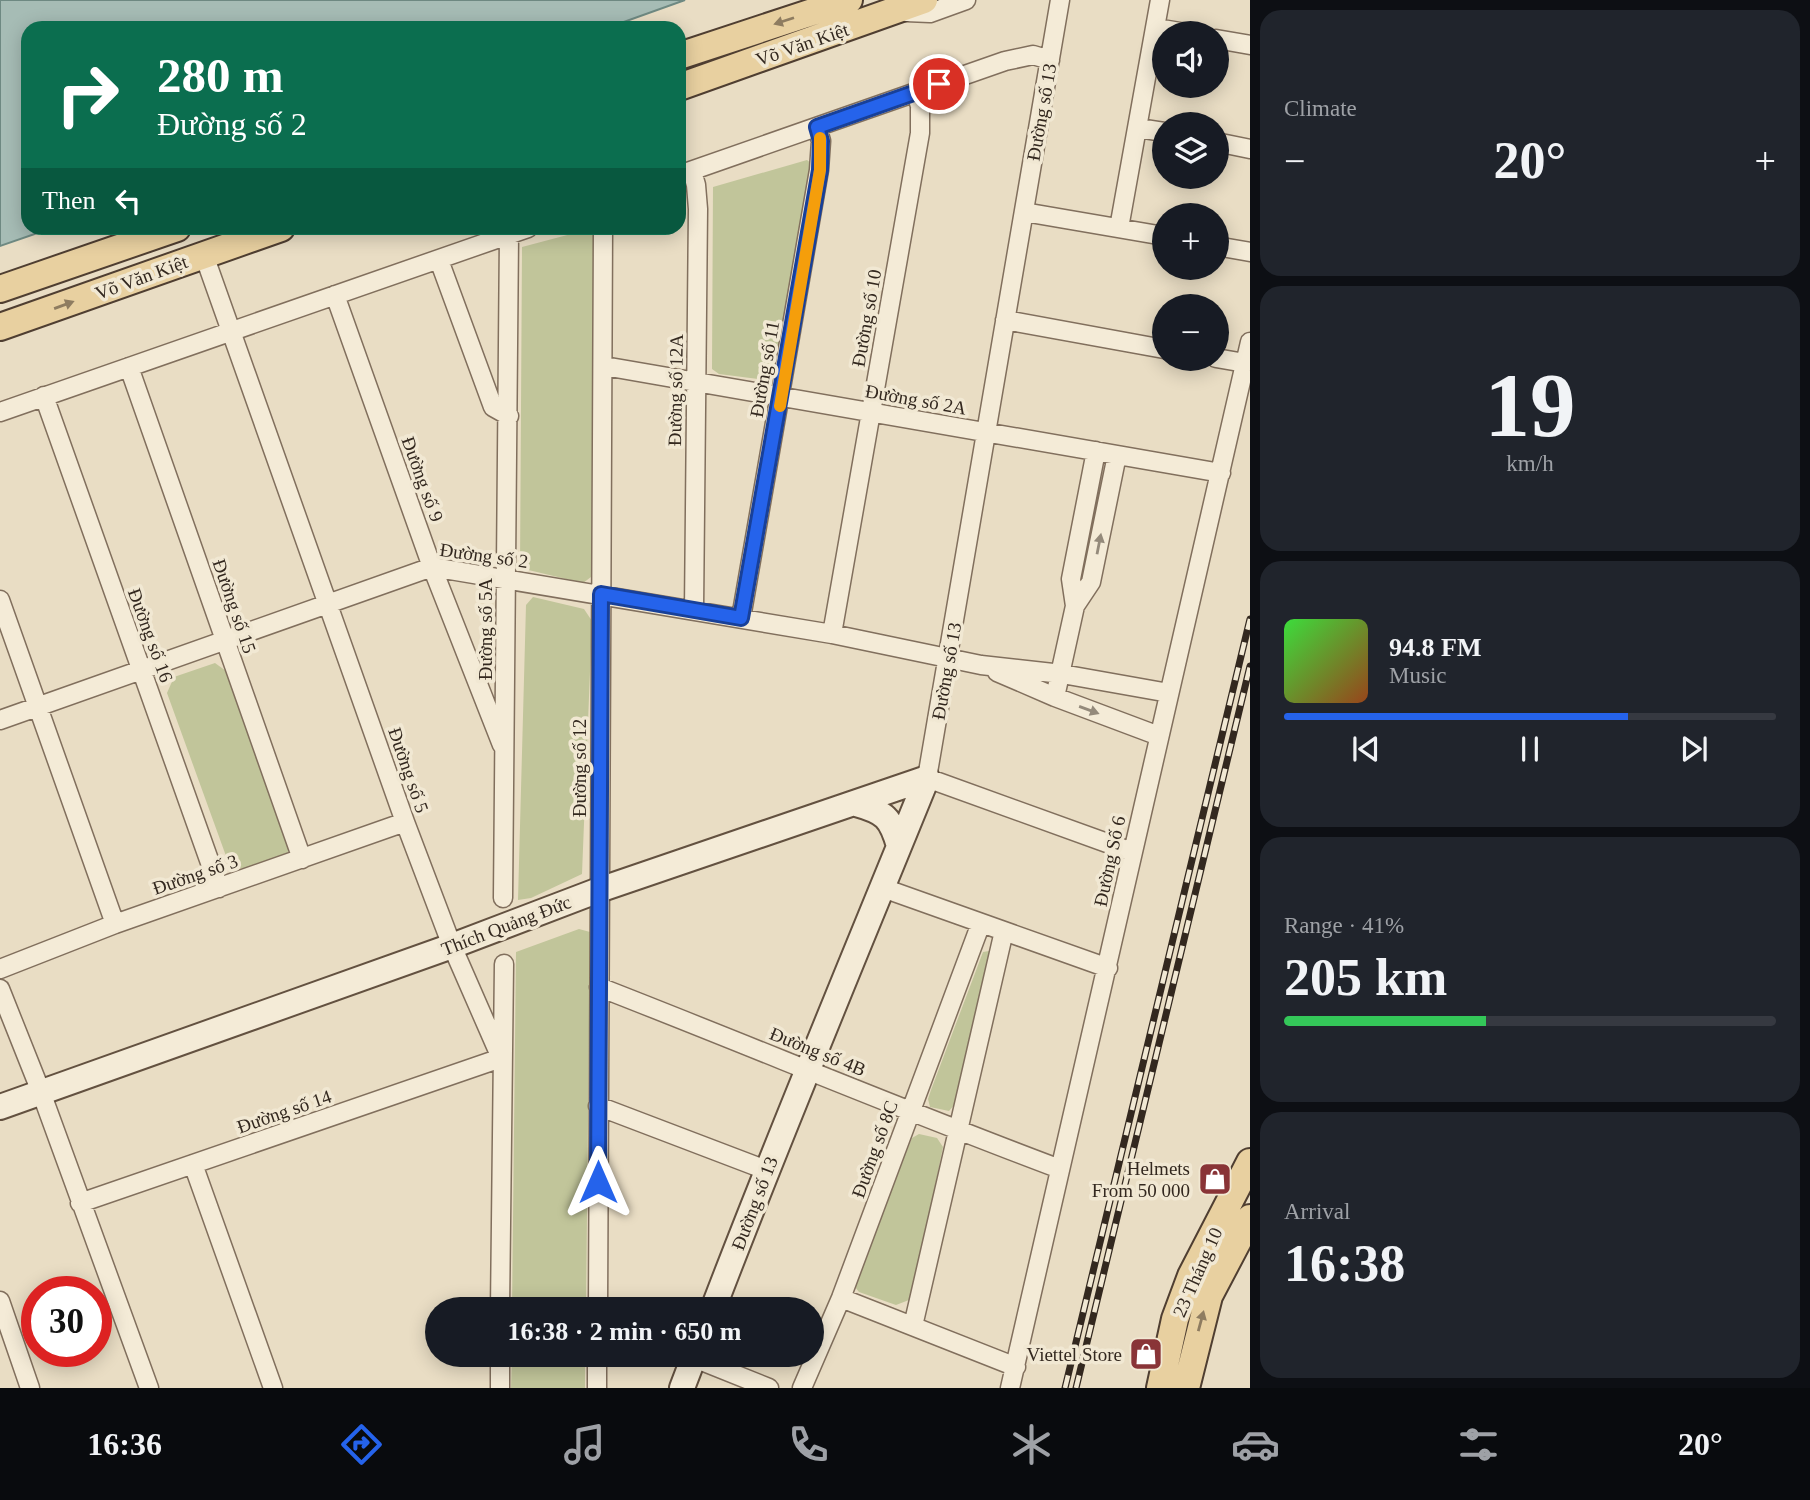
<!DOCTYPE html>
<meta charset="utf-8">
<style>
body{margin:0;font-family:"Times New Roman",serif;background:#20242c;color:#f1f3f6;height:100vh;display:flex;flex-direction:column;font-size:26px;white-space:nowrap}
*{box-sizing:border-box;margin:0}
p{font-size:23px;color:#9ea1a6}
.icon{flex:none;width:38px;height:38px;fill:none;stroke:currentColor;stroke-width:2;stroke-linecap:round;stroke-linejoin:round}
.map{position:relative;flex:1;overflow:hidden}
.side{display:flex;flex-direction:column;gap:10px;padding:10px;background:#0d0f14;width:560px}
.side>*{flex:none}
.hud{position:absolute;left:21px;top:21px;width:665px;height:214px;border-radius:21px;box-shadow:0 4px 18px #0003;background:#0b6e4f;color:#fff;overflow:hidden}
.fabs{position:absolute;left:1152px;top:21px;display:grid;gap:14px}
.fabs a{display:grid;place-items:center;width:77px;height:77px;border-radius:50%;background:#171b24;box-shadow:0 4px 18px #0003;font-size:35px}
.speed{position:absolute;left:21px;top:1276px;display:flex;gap:14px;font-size:35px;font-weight:700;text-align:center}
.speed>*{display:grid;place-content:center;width:91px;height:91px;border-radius:50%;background:#171b24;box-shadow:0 4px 18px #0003;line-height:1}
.speed .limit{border:10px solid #d22;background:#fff;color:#111}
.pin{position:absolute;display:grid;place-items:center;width:60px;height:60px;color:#fff;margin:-30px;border:4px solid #fff;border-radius:50%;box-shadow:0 2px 7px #0007}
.me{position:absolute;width:77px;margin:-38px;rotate:0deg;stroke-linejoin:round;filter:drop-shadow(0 0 5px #0008)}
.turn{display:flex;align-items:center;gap:24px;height:147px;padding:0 21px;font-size:32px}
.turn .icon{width:91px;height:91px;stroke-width:2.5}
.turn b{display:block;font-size:49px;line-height:60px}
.then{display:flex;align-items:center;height:66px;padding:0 21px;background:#0003;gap:14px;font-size:26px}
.big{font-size:52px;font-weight:700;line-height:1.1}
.side .tile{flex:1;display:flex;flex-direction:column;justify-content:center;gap:10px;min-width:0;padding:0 24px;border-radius:21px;background:#20242c}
.side .dial{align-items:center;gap:0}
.dial b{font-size:91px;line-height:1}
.song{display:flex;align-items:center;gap:21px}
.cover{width:84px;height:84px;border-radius:10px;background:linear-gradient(135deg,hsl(120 70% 55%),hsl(20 70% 35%))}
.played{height:7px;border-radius:4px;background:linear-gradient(90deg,#2563eb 70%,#363941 70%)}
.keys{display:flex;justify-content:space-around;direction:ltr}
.heat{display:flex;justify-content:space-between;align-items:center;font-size:38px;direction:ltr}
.charge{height:10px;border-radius:5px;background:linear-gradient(90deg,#34c759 41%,#363941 0)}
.trip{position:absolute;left:425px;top:1297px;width:399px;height:70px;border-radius:35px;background:#171b24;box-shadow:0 4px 18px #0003;font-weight:700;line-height:70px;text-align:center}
.dock{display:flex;height:112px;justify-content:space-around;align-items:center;background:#090b0e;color:#9ea1a6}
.dock .icon{width:49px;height:49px}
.dock .selected{color:#2563eb}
.dock b{font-size:32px;color:#f1f3f6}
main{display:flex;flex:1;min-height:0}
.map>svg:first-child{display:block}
.green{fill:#c1c59a}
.water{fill:#a6bcb5;stroke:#6e8982;stroke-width:2}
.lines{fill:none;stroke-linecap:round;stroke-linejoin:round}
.street-casing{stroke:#816f5d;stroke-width:21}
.secondary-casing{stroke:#635140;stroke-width:28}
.primary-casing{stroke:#4f3e31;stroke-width:30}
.street{stroke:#f4ebd7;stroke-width:18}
.secondary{stroke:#f4ebd7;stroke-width:24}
.primary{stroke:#e8d0a0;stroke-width:26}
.rail-casing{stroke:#33281f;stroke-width:7}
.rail{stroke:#f1e8d3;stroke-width:4.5;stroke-dasharray:13;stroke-linecap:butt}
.oneway{fill:#8e7c60}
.oneway2{fill:#948a7b}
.route-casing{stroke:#184099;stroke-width:18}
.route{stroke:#2563eb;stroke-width:12}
.slow{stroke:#f59e0b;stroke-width:12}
.labels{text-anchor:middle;stroke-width:7;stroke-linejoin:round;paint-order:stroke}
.street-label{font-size:19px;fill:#33281f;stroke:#f1e8d3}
.poi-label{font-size:19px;fill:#33281f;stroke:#f1e8d3;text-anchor:end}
</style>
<main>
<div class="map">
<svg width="1250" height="1388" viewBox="0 0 1250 1388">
<rect width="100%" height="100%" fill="#e9ddc4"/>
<path class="green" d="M807,160L812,164L775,373L767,380L719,374L712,369L713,187Z
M590,229L597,240L595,574L583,583L520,568L522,247Z
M533,597L584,609L592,621L582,874L531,898L518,900L526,605Z
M215,663L226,671L288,845V852C276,864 246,872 230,867L167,693L174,677Z
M579,929L590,932L586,1309H512L516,952Z
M989,951L992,953V962L955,1104L949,1111L930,1107L928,1099L931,1090L983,952Z
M919,1134L937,1138L943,1147L913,1294L909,1300L896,1305L859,1292L855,1287L854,1280L912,1138Z
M512,1355H585V1388H511Z"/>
<path class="water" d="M0,0H685L607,28H28V228H52L0,246Z"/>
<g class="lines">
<defs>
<path id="street" d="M1060,0L927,778L1132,852
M906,12L930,13L966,0
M1156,28L1186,33
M1216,39L1250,45
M1138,128L1164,132
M1216,142L1250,149
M692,171L696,185L698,209L694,610
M679,175L1005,61L1033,55L1050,60
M1024,212L1164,236
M1119,228L1160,0
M1216,246L1250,252
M204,255L405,822L452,946L501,1058
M439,260L493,407L509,416
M335,295L432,567L502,745
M1005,320L1164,349
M1216,358L1245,363
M604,366L1221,473
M129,367L302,859
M44,396L219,888
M0,412L528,228
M0,600L115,924
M1075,606L1091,582L1117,455
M741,618L819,170L821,141L817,127
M832,634L920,133V106L916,92
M997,672L1055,697L1159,736
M1055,697L1075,606L1071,579L1096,451
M0,720L432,567L832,634L981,665L1062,674L1169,693
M883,888L1108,968
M503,898L509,234
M0,969L115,924L405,822
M599,987C753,1047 905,1111 1060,1169
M0,989L41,1092L149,1388
M598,1106L766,1170
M193,1164L273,1388
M80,1203L501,1058
M841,1298L1016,1367
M0,1301L30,1388
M500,1309L504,964
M598,1309L603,228
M913,1326L1004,931
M694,1358L769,1388
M500,1388V1354
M597,1388V1354
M802,1388L841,1298L981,923
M1010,1388L1250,342"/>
<path id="secondary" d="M856,804C885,812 891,818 899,846
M0,1107L452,946L599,890L927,778
M713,1309C781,1131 855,955 927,778
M682,1388L695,1354"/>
<path id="primary" d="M679,56L849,0
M679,87L924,0
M0,289L177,228
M0,327L281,228
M1160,1388L1175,1319L1191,1276L1250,1162
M1186,1388L1209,1296L1250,1218"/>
</defs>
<use href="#street" class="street-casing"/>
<use href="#secondary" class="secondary-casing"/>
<use href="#primary" class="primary-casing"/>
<use href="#street" class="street"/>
<use href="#secondary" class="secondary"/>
<use href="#primary" class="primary"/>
<defs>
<path id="rail" d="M1065,1388L1250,619
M1076,1388L1250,666"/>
</defs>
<use href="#rail" class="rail-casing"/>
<use href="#rail" class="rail"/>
</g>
<defs><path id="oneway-solid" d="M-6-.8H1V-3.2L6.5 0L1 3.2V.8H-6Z" transform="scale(1.75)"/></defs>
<g class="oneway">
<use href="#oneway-solid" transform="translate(784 21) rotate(162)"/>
<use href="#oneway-solid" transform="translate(64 305) rotate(-20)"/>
<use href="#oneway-solid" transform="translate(1201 1321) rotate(-75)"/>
</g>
<g class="oneway2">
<use href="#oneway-solid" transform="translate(1099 544) rotate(-79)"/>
<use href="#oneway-solid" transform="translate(1089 710) rotate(20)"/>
</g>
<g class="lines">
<defs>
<path id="route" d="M598,1182L601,594L741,618L820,170L821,141L817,127L939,84"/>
</defs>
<use href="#route" class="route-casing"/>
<use href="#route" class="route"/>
<path class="slow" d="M780,406L820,170V138"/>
</g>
<defs>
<symbol id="shop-square" viewBox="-11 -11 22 22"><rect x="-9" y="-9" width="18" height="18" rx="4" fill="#893437" stroke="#f1e8d3"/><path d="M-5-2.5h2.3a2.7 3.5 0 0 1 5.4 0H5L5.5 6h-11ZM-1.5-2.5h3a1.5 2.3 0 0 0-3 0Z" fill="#fff"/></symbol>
</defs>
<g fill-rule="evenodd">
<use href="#shop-square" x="1196" y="1160" width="38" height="38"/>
<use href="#shop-square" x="1127" y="1335" width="38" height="38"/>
</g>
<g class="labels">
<g class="street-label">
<text transform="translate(802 44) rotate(-19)" y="7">Võ Văn Kiệt</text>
<text transform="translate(1041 112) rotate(-80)" y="7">Đường số 13</text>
<text transform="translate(141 277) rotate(-20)" y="7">Võ Văn Kiệt</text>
<text transform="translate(866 318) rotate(-80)" y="7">Đường số 10</text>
<text transform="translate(764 369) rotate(-80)" y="7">Đường số 11</text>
<text transform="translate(675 390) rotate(-89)" y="7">Đường số 12A</text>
<text transform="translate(916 399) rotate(10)" y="7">Đường số 2A</text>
<text transform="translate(423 479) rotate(70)" y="7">Đường số 9</text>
<text transform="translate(484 555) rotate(8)" y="7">Đường số 2</text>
<text transform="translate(235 606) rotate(71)" y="7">Đường số 15</text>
<text transform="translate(485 629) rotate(-90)" y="7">Đường số 5A</text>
<text transform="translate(151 635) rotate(70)" y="7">Đường số 16</text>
<text transform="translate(946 671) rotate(-80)" y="7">Đường số 13</text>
<text transform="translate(579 768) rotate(-90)" y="7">Đường số 12</text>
<text transform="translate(409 770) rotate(71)" y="7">Đường số 5</text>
<text transform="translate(1109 861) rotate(-78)" y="7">Đường Số 6</text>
<text transform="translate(195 874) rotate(-19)" y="7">Đường số 3</text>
<text transform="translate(506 925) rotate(-21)" y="7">Thích Quảng Đức</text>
<text transform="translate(818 1051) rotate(22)" y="7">Đường số 4B</text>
<text transform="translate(284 1111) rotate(-19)" y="7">Đường số 14</text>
<text transform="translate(874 1149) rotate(-70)" y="7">Đường số 8C</text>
<text transform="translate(754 1203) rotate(-69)" y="7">Đường số 13</text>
<text transform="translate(1197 1272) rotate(-66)" y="7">23 Tháng 10</text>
</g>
<g class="poi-label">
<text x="1190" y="1175">Helmets<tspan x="1190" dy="22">From 50 000</tspan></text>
<text x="1122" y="1361">Viettel Store</text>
</g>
</g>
</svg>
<div class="fabs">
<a><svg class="icon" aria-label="sound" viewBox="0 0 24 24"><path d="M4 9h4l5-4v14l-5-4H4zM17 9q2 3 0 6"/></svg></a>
<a><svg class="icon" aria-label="layers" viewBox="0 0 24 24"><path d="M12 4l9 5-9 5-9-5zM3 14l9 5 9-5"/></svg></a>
<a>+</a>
<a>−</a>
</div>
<div class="speed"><div class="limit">30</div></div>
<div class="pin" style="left:939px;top:84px;background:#d93025"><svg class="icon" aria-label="arrive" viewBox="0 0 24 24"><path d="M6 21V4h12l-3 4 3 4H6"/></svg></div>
<svg class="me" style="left:598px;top:1182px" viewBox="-20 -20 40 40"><path d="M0-17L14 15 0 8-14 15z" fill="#2563eb" stroke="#fff" stroke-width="4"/></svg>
<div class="trip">16:38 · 2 min · 650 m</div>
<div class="hud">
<div class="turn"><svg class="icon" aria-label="right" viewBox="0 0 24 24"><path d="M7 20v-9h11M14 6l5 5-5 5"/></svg><div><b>280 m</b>Đường số 2</div></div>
<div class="then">Then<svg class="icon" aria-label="left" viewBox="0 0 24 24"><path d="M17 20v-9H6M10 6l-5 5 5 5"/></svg></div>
</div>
</div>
<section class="side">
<div class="tile"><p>Climate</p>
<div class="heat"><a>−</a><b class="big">20°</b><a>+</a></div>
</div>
<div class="tile dial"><b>19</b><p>km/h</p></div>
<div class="tile">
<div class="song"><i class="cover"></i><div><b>94.8 FM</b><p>Music</p></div></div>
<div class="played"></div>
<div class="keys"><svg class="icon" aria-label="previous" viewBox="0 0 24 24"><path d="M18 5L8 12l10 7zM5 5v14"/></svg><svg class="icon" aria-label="pause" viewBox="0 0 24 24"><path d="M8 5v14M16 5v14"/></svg><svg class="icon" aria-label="next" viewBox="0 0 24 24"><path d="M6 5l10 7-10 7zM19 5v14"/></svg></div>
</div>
<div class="tile"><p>Range · 41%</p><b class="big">205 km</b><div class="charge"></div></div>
<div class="tile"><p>Arrival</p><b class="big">16:38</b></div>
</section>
</main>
<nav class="dock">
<b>16:36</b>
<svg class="icon selected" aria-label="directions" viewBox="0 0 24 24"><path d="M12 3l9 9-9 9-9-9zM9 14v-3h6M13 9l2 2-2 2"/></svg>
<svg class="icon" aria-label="music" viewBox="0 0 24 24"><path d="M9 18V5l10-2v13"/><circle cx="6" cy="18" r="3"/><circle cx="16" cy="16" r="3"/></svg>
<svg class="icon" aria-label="phone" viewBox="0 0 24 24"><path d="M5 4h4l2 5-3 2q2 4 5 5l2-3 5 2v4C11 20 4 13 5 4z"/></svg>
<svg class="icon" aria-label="climate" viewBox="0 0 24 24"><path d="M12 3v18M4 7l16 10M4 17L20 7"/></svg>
<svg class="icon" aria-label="car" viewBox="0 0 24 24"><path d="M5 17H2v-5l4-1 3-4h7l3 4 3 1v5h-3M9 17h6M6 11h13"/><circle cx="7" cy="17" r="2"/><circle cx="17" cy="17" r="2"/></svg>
<svg class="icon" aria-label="filters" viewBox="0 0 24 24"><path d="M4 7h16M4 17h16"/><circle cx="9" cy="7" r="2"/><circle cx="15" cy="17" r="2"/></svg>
<b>20°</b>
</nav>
